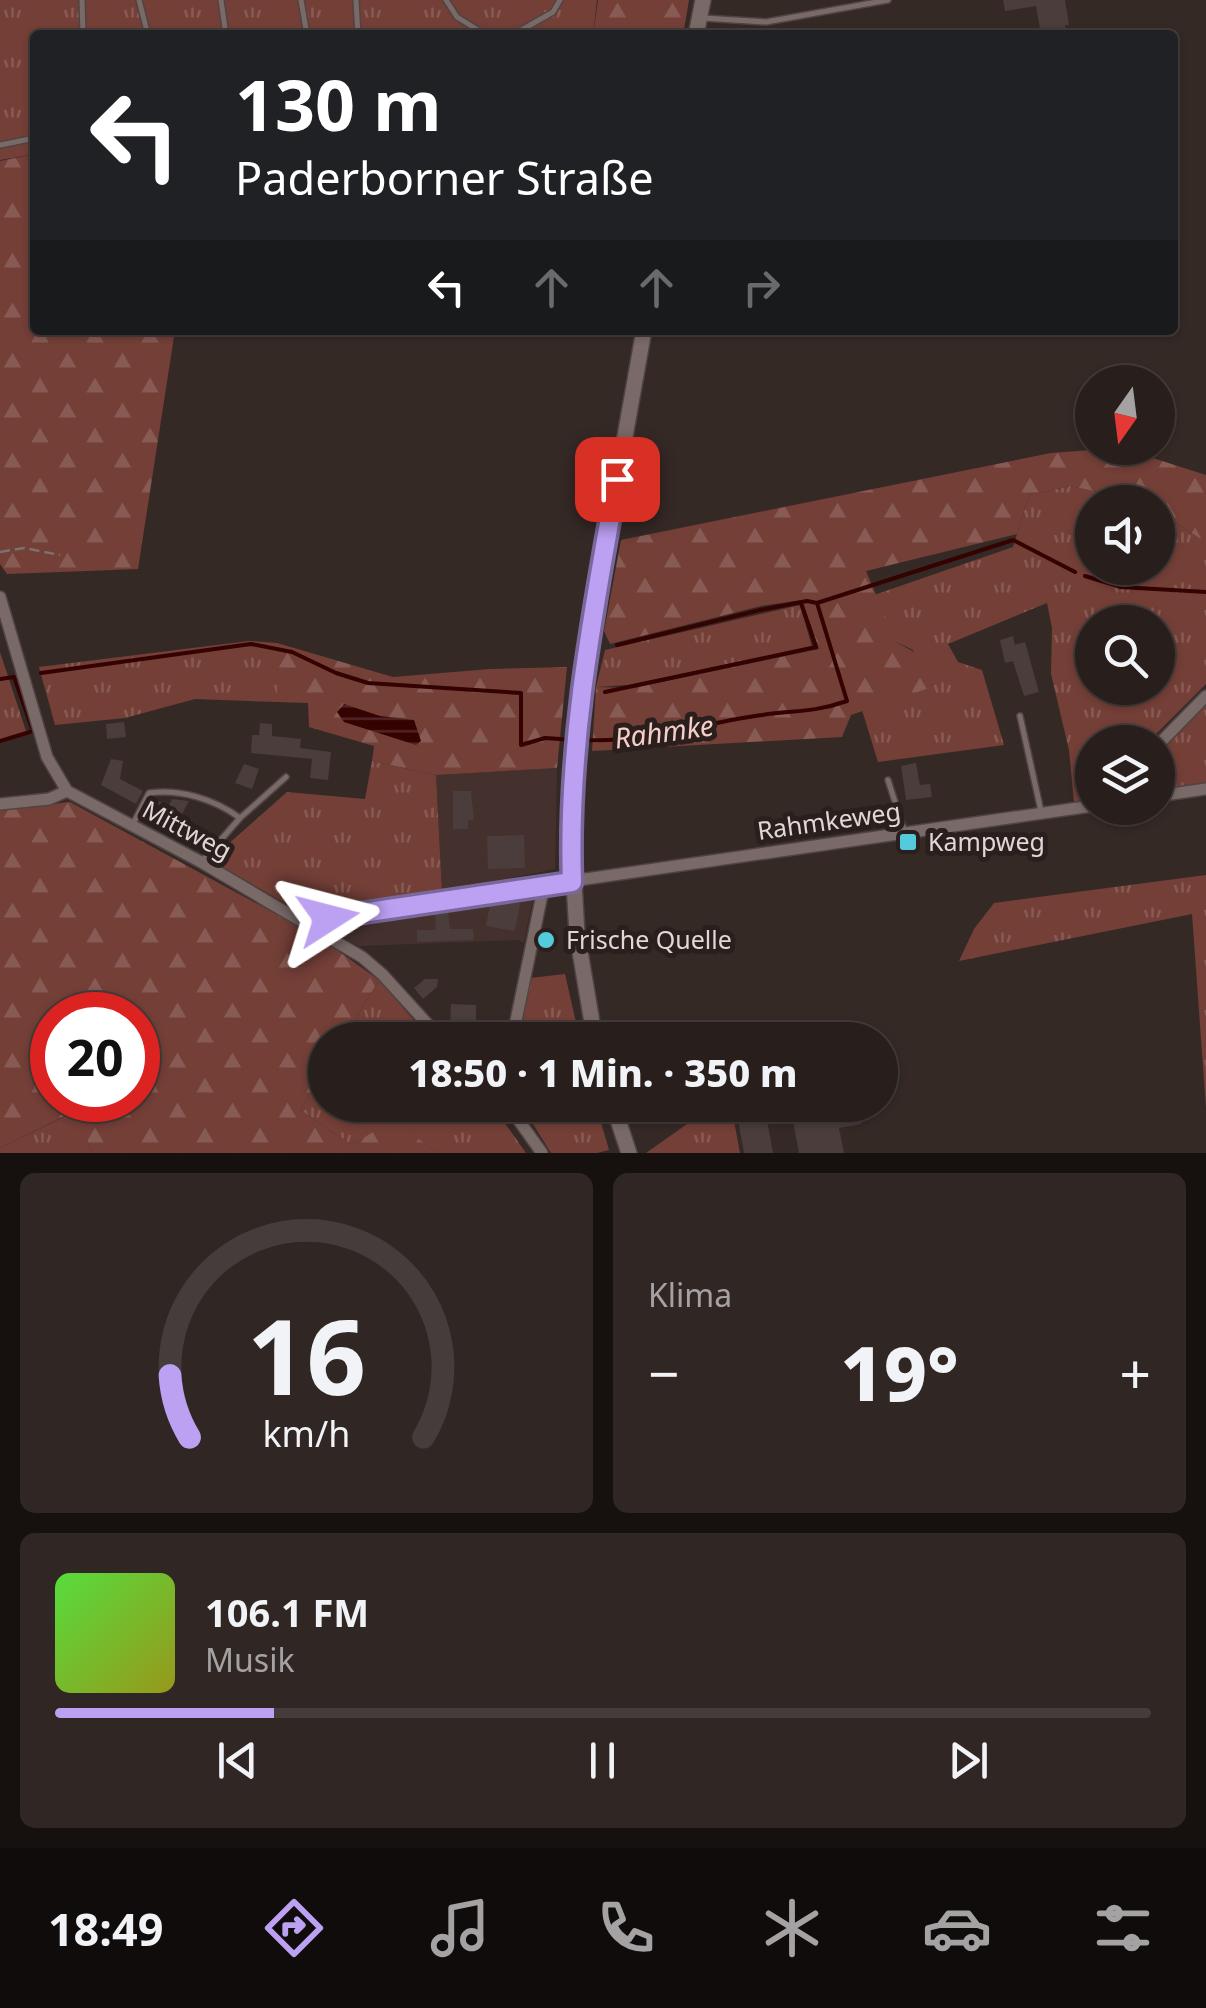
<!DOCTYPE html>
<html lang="de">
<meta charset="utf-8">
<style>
body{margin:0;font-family:"Noto Sans",sans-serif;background:#302725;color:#f1f3f6;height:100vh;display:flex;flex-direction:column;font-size:38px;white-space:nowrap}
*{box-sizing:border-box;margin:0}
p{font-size:32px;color:#a5a2a3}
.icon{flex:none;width:55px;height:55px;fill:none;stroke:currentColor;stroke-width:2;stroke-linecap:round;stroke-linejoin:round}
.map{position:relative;height:1153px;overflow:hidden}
.side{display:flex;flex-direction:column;gap:20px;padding:20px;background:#16110f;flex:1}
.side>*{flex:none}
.banner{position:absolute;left:30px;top:30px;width:1148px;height:305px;border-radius:10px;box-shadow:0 2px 8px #0004,0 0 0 2px #443d3b;background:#202124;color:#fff;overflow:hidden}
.needle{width:65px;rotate:194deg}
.buttons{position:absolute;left:1075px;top:365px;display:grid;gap:20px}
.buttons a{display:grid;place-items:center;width:100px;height:100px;border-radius:50%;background:#281f1c;box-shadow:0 2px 8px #0004,0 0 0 2px #443d3b;font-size:50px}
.speed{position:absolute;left:30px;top:992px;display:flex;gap:20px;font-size:50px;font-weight:700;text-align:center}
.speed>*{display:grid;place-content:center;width:130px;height:130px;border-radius:50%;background:#281f1c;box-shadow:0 2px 8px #0004,0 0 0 2px #443d3b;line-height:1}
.speed .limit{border:15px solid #d22;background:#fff;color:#111}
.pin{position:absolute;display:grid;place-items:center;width:85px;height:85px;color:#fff;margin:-42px;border-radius:20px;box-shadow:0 5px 15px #0006}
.me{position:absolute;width:110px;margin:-55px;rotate:81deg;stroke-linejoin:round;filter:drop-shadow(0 0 8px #0008)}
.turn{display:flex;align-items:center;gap:35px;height:210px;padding:0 40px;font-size:45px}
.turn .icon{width:130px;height:130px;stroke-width:2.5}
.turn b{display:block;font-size:70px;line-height:85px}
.lanes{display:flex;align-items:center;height:95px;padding:0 40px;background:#0003;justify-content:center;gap:50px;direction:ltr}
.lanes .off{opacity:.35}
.big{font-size:75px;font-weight:800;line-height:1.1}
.side .tile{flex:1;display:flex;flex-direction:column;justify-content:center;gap:15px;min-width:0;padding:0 35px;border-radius:15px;background:#302725}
.side .dial{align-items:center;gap:0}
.dial svg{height:260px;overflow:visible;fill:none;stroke:#443d3b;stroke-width:7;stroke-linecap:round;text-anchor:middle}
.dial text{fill:#f1f3f6;stroke:none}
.song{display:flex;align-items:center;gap:30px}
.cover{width:120px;height:120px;border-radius:15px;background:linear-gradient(135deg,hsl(110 70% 55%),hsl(60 70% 35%))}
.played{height:10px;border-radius:5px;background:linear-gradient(90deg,#bca0f2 20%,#443d3b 20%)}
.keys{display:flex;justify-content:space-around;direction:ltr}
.heat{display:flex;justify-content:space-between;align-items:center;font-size:55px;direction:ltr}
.side .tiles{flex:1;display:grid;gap:20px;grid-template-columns:1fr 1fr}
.tile:last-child{grid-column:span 2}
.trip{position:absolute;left:308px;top:1022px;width:590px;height:100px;border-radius:50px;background:#281f1c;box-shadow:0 2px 8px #0004,0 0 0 2px #443d3b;font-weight:800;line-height:100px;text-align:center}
.tab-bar{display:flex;height:160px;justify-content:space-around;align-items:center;background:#100c0b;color:#a5a2a3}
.tab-bar .icon{width:70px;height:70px}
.tab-bar .active{color:#bca0f2}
.tab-bar b{font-size:45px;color:#f1f3f6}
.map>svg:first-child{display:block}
.built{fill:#44312e}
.grass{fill:url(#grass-tufts);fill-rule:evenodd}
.forest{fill:url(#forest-firs);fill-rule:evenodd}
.water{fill:url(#water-rules)}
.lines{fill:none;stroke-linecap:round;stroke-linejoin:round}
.stream{stroke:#330201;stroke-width:4}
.building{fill:#4a3d3b}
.lane-casing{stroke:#4f4443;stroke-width:8}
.street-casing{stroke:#4f4443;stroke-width:14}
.secondary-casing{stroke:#4f4443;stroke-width:18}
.path{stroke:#7c716f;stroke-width:2.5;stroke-dasharray:10 5;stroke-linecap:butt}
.lane{stroke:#796a68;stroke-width:5}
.street{stroke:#796a68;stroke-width:11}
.secondary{stroke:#796a68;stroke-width:15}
.route-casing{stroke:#7a689d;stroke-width:25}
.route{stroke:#bca0f2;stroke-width:18}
.poi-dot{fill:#54cadd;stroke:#2b1f1d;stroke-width:4}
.labels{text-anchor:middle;stroke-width:10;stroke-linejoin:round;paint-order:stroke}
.street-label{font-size:25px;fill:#e0d7d6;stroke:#2b1f1d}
.poi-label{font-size:25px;fill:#e0d7d6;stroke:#2b1f1d;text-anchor:start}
.water-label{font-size:28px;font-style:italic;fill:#f4cec7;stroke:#2b1f1d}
</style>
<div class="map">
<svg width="1206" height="1153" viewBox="0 0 1206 1153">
<defs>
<pattern id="grass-tufts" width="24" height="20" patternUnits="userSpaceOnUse" patternTransform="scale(2.5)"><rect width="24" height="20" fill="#733f37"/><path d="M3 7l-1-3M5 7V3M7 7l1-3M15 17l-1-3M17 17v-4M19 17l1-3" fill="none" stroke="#875a53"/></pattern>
<pattern id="forest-firs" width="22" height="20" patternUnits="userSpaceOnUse" patternTransform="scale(2.5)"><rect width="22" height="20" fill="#733f37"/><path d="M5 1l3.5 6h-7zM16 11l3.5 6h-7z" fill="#875a53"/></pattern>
<pattern id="water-rules" width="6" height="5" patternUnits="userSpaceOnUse" patternTransform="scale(2.5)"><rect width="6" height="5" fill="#330201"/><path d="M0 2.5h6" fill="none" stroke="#502625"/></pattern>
</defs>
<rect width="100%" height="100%" fill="#352926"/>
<path class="built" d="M557,768L555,869L442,892L436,775Z
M534,891L524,943L518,940L359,946L330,930L339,921L483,896Z"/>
<path class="grass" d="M0,0H597L593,35H35V154L0,160Z
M1070,486L1144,502H1092V568H1158V511L1199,538H1206V684L1148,742H1092V797L1074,802L1069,750L1051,674L1052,628L1047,603L948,644L958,662L982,670L1004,745L878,762L862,710L932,686L913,650L896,642L874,595L1013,547L1029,495ZM1092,622H1158V688H1092Z
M800,605L812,647L628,685L596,687L605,650Z
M249,641L277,643V702L195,699L125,718L55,725L39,667Z
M0,652L27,734L0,742Z
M1206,705V783L1158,790V752Z
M372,761L436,775L442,892L308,916L210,860L287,792L365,799Z
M1206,875V1108L1192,914L959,961L974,929L994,903Z
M565,974L580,1040H517L530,978Z
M379,980L431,1040H343Z
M325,1068V1105H492L526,1153H438L392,1121L352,1145L300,1110Z
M524,1105H596L609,1150L597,1153H551L526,1113Z
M714,1105H731L740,1153H646Z
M78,1110L92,1153H0V1148Z"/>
<path class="forest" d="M598,0H689L683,35H593Z
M35,154V330H175L138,569L7,574L0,564V161Z
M1092,450L1137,453L1206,475V538H1199L1158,511V502H1144L1070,486L1029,495L1017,534L866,571L896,642L923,657L932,687L851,715L842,737L592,751L596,687L633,688L819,649L802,600L761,606L610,644L604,631L621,540L1051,453Z
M277,643L393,677L490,669L567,667L557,768L436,775L372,761L374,746L309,727L308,703L277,702Z
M70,802L320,938L379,980L343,1040H325V1068L300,1110L352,1145L392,1120L438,1153H92L77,1110L0,1148V810ZM52,1015H138V1100H52Z"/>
<path class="water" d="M344,704L380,716L414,720L421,741L416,745L344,722L337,712Z"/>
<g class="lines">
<path class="stream" d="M1085,576L1121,587L1206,592
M617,645L760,610L807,601L817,603
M41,673L251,644L292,652L336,673L368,683L521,693V745L545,738L575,740
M0,679L14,677L33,731L0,741
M605,692L816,647L801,603
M584,740C645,743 703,723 762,715C796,710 812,713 847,701L817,603L1013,540L1075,572"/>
</g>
<path class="building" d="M1003,0H1065L1069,25H1065L1066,31L1041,35L1036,6L1005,11Z
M1013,636L1015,645L1025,642L1039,692L1024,696L1013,661L1005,663L1000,640Z
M124,722L126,737L107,739L106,724Z
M260,723L272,724V736L301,739L300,748L331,752L328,780L310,778L312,759L251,753L252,735H259Z
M111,759L123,761L120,779L143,791L136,804L101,785Z
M916,763L920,785L930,784L932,797L906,800L901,766Z
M244,764L259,769L252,789L235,783Z
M453,791H471L474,820H468V829H453Z
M153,799L169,805L172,799L189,801L181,816L183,825L176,833L144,816Z
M524,835L525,868L488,869L487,836Z
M491,899L520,903L515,931L486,926Z
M448,912L450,929H473L474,940L417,942V930H436L435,913Z
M425,979H438L437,987L423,999L414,988Z
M451,1004L476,1005V1026L492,1027L491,1040L471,1037V1027L450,1026Z
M765,1109L773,1153H744L737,1114Z
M859,1111L861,1124L839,1128L844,1153H799L793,1121Z"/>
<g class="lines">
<defs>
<path id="lane" d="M82,0L83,35
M139,0L148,35
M221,0L226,35
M301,0L307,35
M356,0L358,35
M446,0L457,17L486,35
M703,18L766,22L888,0
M513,35L553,12L560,0
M0,145L35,138
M1020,716L1041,811
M888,780L904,830
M133,824L149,793C181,789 214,799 240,818
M203,860L240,818L286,777
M317,929L328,918L542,885"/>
<path id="street" d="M0,597L47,757L67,791L201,862L362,957L382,974L442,1040
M1158,745L1206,696
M1158,796L1206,789
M0,804L49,799L67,791
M512,1040L544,885L1092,806
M503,1105L517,1118L542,1153"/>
<path id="secondary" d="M696,35L703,0
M595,1040L577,934L570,814L584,666L644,330
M613,1105L629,1153"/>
</defs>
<use href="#lane" class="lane-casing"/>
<use href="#street" class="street-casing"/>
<use href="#secondary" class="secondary-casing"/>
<path class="path" d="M0,552L24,548L60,555"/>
<use href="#lane" class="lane"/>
<use href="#street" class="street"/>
<use href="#secondary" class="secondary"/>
</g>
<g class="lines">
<defs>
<path id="route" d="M328,918L572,882C567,745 593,613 617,479"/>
</defs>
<use href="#route" class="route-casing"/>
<use href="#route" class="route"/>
</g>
<g class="poi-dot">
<rect x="898" y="832" width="20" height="20" rx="5"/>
<circle cx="546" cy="940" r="10"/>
</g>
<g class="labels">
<g class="street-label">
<text transform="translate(829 821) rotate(-8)" y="9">Rahmkeweg</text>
<text transform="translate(187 830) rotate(28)" y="9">Mittweg</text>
</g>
<g class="poi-label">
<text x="928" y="851">Kampweg</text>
<text x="566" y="949">Frische Quelle</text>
</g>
<g class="water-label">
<text transform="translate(664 732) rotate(-8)" y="10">Rahmke</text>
</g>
</g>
</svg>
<div class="buttons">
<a><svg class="needle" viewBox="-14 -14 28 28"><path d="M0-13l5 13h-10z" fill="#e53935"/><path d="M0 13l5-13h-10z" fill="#a5a2a3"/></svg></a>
<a><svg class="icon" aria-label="sound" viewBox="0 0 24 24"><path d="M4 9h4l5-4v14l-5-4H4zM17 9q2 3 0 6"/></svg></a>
<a><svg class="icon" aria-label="search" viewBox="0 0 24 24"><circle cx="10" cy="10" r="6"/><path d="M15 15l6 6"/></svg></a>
<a><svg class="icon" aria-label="layers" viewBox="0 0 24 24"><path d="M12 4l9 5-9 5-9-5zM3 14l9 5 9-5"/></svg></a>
</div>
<div class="speed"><div class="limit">20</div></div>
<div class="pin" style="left:617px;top:479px;background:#d93025"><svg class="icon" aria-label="arrive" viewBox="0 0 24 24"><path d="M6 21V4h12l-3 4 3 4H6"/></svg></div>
<svg class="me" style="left:328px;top:918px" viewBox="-20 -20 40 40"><path d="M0-17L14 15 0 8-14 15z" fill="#bca0f2" stroke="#fff" stroke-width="4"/></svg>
<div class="trip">18:50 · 1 Min. · 350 m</div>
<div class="banner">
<div class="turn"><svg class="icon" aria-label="left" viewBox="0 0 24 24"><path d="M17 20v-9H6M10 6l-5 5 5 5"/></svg><div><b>130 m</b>Paderborner Straße</div></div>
<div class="lanes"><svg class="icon" aria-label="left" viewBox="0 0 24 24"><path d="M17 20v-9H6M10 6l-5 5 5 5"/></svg><svg class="icon off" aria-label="ahead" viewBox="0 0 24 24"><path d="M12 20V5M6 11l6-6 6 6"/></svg><svg class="icon off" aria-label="ahead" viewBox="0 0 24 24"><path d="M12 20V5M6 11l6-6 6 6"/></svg><svg class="icon off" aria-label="right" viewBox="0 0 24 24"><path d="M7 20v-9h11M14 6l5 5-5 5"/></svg></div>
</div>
</div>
<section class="side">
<div class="tiles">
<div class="tile dial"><svg viewBox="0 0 100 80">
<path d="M14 69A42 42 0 1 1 86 69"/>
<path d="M14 69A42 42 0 0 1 8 50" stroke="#bca0f2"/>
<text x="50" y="56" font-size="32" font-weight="700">16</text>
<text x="50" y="72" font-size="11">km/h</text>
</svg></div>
<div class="tile"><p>Klima</p>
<div class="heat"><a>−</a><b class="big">19°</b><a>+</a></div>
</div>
<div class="tile">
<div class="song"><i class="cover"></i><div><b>106.1 FM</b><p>Musik</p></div></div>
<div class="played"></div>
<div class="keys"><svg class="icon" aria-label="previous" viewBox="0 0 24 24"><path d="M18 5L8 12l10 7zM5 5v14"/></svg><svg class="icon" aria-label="pause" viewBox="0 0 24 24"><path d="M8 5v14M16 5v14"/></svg><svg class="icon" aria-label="next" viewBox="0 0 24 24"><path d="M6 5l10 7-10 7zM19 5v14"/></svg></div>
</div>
</div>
</section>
<nav class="tab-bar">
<b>18:49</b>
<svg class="icon active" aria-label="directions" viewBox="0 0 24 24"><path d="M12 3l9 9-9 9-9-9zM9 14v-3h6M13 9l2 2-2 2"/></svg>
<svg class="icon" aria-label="music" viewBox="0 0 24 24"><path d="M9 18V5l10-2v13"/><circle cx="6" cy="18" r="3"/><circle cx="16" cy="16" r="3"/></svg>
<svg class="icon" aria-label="phone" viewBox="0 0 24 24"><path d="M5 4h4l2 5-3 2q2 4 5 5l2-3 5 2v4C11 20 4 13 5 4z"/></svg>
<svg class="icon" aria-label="climate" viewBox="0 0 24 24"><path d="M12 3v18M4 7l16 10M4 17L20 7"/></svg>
<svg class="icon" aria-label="car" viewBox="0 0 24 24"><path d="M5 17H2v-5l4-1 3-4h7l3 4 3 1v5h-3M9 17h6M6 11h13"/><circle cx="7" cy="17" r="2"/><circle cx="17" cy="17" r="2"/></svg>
<svg class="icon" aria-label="filters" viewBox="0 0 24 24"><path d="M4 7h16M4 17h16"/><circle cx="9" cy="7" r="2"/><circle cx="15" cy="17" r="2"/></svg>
</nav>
